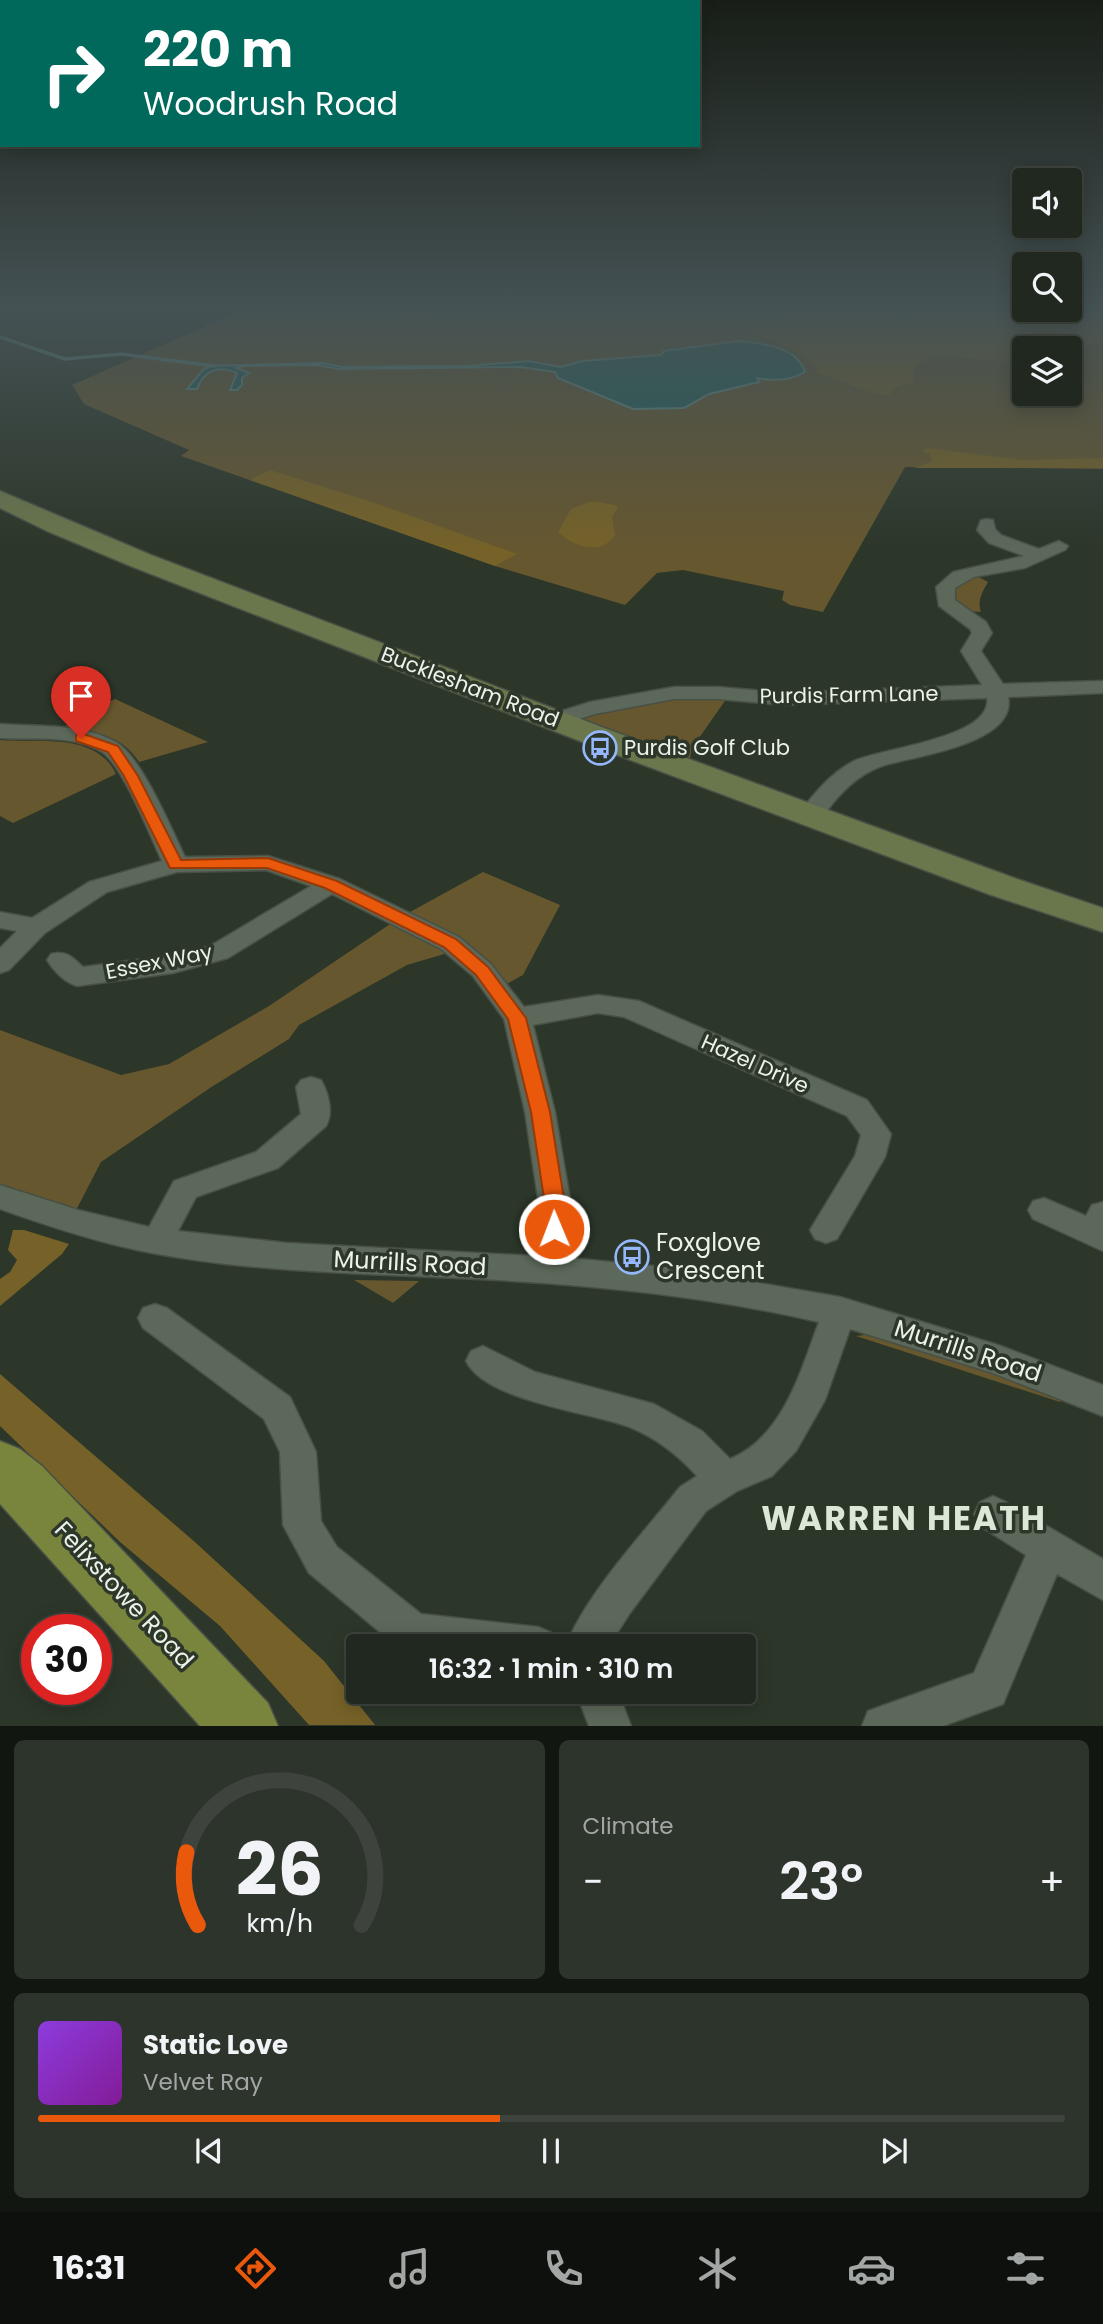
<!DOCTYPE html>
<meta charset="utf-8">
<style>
body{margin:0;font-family:Poppins,sans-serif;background:#2d342c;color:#f1f3f6;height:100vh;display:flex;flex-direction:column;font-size:26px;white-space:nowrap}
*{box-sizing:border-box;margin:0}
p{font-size:23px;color:#a2a6a4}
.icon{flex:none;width:38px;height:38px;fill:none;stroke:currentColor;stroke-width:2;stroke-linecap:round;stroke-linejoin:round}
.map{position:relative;height:1726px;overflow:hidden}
.sheet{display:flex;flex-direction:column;gap:14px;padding:14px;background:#121611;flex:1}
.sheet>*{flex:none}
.guide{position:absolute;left:0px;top:0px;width:700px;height:147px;box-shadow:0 4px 18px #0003,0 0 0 2px #3e443d;background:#00695c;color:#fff;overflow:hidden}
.tools{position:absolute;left:1012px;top:168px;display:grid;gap:14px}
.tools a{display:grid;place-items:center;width:70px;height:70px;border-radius:7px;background:#21281f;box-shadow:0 4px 18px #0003,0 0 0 2px #3e443d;font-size:35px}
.speed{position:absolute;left:21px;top:1614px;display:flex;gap:14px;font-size:35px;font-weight:700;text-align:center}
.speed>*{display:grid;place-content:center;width:91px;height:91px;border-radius:50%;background:#21281f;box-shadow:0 4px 18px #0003,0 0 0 2px #3e443d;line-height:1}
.speed .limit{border:10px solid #d22;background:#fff;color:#111}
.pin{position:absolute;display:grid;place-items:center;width:60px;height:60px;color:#fff;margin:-72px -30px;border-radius:50% 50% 50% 0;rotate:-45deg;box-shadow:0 0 7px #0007}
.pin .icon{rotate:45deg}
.me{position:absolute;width:77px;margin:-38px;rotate:359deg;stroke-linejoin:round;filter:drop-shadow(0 0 5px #0008)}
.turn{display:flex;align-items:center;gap:24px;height:147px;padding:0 28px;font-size:32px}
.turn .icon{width:91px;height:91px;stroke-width:2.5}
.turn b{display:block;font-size:49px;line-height:60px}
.big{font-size:52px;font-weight:600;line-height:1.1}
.sheet .widget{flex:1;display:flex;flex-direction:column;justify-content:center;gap:10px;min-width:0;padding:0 24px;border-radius:10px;background:#2d342c}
.sheet .dial{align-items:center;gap:0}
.dial svg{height:182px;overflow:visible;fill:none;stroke:#3e443d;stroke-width:7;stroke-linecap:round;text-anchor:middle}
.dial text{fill:#f1f3f6;stroke:none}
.song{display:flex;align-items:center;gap:21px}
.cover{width:84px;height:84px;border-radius:10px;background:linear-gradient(135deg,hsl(270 70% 55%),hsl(290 70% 35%))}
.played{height:7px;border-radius:4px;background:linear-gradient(90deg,#ea580c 45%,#3e443d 45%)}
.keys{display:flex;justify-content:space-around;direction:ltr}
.heat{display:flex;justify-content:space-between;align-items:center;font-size:38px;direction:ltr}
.sheet .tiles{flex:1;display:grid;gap:14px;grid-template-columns:1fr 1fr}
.widget:last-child{grid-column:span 2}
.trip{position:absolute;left:346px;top:1634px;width:410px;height:70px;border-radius:7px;background:#21281f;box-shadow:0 4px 18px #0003,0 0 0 2px #3e443d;font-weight:600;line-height:70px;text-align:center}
.menu{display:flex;height:112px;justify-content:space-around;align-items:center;background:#0d100c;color:#a2a6a4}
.menu .icon{width:49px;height:49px}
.menu .selected{color:#ea580c}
.menu b{font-size:32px;color:#f1f3f6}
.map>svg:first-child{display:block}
.green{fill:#66572f;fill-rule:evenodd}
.forest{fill:#766228}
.water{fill:#1f605c;stroke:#5c8c87;stroke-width:2}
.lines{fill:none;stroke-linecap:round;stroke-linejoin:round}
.stream{stroke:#5c8c87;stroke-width:3.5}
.street-casing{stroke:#485046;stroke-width:3}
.secondary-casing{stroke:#485046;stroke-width:3}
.primary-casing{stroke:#485046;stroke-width:3}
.street{fill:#5c685a;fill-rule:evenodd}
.secondary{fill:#6a764c;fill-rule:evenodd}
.primary{fill:#79843d;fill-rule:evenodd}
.route{fill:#ea580c;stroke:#983908;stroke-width:2}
.labels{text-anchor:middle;stroke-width:7;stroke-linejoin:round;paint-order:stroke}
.street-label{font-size:21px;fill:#ecf2ea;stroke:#2c3629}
.poi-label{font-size:21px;fill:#ecf2ea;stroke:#2c3629;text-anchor:start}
.near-poi-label{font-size:24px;fill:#ecf2ea;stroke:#2c3629;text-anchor:start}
.near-street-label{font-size:24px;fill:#ecf2ea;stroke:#2c3629}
.near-district-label{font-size:33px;font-weight:bold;letter-spacing:2px;fill:#dbe8d8;stroke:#2c3629}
</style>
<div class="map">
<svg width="1103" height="1726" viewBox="0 0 1103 1726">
<rect width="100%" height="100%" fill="#2c3629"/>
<path class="green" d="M240,311H1103V469L905,467L823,612L790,605L782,600L784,591L683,570L657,573L625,605L495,566L181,456L189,450L84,404L72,385ZM1024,348H1069V394H1024Z
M977,576L988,582C982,592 977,601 981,612L963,611L952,603L955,585Z
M683,696L727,698L692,748L690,758L680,757L585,723L582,719L585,715Z
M115,699L208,742L139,762C121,734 93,731 61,729L75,719Z
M0,740C37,743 97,732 116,774L13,823L0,816Z
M483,872L560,905L523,975L496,990L458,950L407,965L299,1025L289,1039L213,1086L101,1162L71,1220L0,1197V1030L121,1075L169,1064L269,1006L399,918Z
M354,1280L419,1281L393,1303Z
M880,1333L1063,1397L1060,1402L856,1336Z"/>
<path class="forest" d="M364,311H446L423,319L360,313Z
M806,311H924L896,318L930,311H1103V342L1060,348H1024V358L1013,362L947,356L932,357L914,366V383C904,384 895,384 890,394L893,395C877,398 838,378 817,374V367C796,348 770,341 746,327L767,319Z
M928,448L1022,460L1103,458V468H914L932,461L930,454L921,451Z
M270,470L375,503L517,554L495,566L250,480Z
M592,501L616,505L618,508L612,517L615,535C601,556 574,547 558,532L571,509Z
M13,1230H24L69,1244L62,1254L0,1306V1279L10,1272L17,1260L8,1250Z
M0,1374L196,1543L324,1661L375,1725H309L220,1626L120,1542L0,1426Z"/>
<path class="water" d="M739,341C764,344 796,346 805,372C790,381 772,381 757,378L759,382L709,394L684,408L633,409L558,378L555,372L521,367L339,369L318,365L243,366L236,368L249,373L242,378V385L237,390H230L237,373C218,365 204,370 197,389H187L202,371L210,366H206L323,363L342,367L468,366L528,361L561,367L582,361L661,355L664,351Z"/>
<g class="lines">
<path class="stream" d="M0,337L65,359L121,354L214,366"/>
<defs>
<path id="street" d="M987,519L993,520L995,529L1001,535L1039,549L1059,541L1068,546L1065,550L1025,568L974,577L955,588V600L986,622L992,633L981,651L1003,684L1103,681V693L1008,697C1018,743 916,756 885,765C863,772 847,786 833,803C829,808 824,816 819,819C814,822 808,820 803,819L799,814C813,794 832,772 854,761C882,748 993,738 987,698L785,705L718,699H674L595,714L557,726L549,725L546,720L549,715L590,702L674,687H718L785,693L982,685L961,651L972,633L970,629L939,606L936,587L953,572L1024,556L989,543L977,530L981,520Z
M0,724C37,727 83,723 116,742C141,756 172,830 185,857L268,856L340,879L459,937L491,964L524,1007L598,995L639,1001L867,1100L891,1134L885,1157L837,1239L826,1243L815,1239L810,1230L855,1156L861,1135L847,1116L624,1017L598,1013L533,1025L555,1112L571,1205L569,1258L673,1268L840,1297L998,1345L1103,1385V1416L990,1372L850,1329L825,1400L796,1451L772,1476L737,1491L706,1511L630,1613L608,1647H565C589,1590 642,1535 680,1487L697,1476C679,1456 658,1439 632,1428C592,1412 486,1402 466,1361L471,1351L483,1346L535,1372L654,1404L702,1431L730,1459C784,1436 800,1372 819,1322C707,1296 594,1285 479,1279C365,1273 248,1273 137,1250C90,1240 45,1225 0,1209V1185L78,1210L149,1227L174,1181L256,1152L301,1114L296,1087L301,1080L311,1077L321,1080C328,1092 334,1113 326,1126L278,1168L196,1197L178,1231L287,1243L536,1256L539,1205L525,1112L504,1019L473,976L441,949L332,894L228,958L173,973L77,986C64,982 54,971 47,960L51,954C66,950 72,957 83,967L173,955L210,946L311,886L266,870L177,872L107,892L45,933L9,970L0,973V948L17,931L0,928V912L32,918L89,882L162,861C150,836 123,766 102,752C74,734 32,740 0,738Z
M1044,1198L1086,1216L1092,1205L1103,1202V1251L1033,1219L1028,1210L1033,1201Z
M155,1304L167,1308L290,1397L316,1452L321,1521L337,1547L421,1614L538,1627L552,1633L558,1647H398L309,1573L283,1525L280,1452L264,1419L143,1328L138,1318L143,1308Z
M993,1496L1006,1502L1103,1559V1600L1057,1574L1003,1704L943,1726H862L868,1711L974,1673L1026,1555L980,1526L974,1514L980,1502Z
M576,1692H618L631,1726H589Z"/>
<path id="secondary" d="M0,491L151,555L607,729L1017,879L1103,908V932L991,895L585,743L133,567L47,531L0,508Z"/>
<path id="primary" d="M0,1441L20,1449L42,1466L268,1703L278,1726H200L0,1504Z"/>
</defs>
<use href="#street" class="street-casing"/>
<use href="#secondary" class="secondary-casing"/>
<use href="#primary" class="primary-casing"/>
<use href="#street" class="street"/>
<use href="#secondary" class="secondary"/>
<use href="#primary" class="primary"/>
</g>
<linearGradient id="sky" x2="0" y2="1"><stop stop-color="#181e17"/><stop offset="0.56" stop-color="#455254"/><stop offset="1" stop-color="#455254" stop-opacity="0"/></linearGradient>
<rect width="1103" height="552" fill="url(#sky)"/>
<path class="route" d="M81,733L118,746L138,776L181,860L268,858L337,881L456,939L488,967L526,1018L550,1112L565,1205V1229L562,1235L554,1238L547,1235L544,1229L545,1205L531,1112L508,1019L476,975L444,947L325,888L267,868H170L124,776L108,752L76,741V735Z"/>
<defs>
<symbol id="bus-ring" viewBox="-11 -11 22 22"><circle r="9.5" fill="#2c3629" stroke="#95b7fd" stroke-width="1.5"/><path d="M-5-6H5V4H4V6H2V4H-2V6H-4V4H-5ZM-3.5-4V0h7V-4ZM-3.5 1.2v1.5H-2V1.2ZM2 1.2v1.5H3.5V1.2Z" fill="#95b7fd"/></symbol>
</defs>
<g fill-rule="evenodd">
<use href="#bus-ring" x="581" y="729" width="38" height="38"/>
<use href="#bus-ring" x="613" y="1238" width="38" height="38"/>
</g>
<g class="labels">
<g class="street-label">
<text transform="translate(470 687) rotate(21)" y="7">Bucklesham Road</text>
<text transform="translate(849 695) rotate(-1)" y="7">Purdis Farm Lane</text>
<text transform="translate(159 962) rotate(-11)" y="7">Essex Way</text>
<text transform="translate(755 1064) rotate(24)" y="7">Hazel Drive</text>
</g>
<g class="poi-label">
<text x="624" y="755">Purdis Golf Club</text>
</g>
<g class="near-poi-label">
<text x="656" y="1251">Foxglove<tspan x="656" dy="28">Crescent</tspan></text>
</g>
<g class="near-street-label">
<text transform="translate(410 1263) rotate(3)" y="8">Murrills Road</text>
<text transform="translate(968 1351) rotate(18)" y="8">Murrills Road</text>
<text transform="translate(124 1595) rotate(47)" y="8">Felixstowe Road</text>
</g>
<g class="near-district-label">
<text x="904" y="1530">WARREN HEATH</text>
</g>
</g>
</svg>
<div class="tools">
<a><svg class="icon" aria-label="sound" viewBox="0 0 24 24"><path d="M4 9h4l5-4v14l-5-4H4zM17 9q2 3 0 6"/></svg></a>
<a><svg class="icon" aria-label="search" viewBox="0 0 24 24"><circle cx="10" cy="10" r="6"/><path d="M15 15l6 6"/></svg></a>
<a><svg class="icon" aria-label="layers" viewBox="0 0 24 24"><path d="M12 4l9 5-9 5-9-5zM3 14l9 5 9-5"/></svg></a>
</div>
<div class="speed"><div class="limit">30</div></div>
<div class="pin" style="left:81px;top:738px;background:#d93025"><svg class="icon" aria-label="arrive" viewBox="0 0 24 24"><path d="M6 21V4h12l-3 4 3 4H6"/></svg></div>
<svg class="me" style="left:554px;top:1229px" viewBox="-20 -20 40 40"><circle r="17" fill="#ea580c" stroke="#fff" stroke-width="3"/><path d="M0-11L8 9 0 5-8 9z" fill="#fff"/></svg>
<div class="trip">16:32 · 1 min · 310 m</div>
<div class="guide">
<div class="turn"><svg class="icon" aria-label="right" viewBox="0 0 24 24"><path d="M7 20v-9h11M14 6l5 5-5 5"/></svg><div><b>220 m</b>Woodrush Road</div></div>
</div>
</div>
<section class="sheet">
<div class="tiles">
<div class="widget dial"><svg viewBox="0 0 100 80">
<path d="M14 69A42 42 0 1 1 86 69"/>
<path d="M14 69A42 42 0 0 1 9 37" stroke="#ea580c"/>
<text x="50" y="56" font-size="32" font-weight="700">26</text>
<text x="50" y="72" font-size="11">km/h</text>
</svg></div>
<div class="widget"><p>Climate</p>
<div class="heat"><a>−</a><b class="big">23°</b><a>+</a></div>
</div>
<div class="widget">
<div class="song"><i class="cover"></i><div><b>Static Love</b><p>Velvet Ray</p></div></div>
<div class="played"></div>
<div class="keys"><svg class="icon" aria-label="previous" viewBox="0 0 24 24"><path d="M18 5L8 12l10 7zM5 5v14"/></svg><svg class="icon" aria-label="pause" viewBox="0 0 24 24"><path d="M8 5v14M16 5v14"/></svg><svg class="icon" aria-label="next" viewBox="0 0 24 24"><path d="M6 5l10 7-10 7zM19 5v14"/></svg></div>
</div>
</div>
</section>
<nav class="menu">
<b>16:31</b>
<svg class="icon selected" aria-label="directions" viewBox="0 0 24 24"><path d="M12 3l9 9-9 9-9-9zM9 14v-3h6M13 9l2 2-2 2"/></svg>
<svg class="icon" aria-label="music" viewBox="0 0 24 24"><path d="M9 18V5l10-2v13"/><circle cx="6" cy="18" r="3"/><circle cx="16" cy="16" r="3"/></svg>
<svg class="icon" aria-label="phone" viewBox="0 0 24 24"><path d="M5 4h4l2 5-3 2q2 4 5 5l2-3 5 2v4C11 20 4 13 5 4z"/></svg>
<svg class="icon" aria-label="climate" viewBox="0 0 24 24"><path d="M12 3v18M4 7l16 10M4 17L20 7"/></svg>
<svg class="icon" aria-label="car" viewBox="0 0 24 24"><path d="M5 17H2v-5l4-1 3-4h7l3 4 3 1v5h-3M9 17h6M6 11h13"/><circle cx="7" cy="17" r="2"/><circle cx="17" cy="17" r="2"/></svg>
<svg class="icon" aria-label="filters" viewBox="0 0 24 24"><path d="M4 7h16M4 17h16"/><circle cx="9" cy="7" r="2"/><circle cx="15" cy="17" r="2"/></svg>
</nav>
